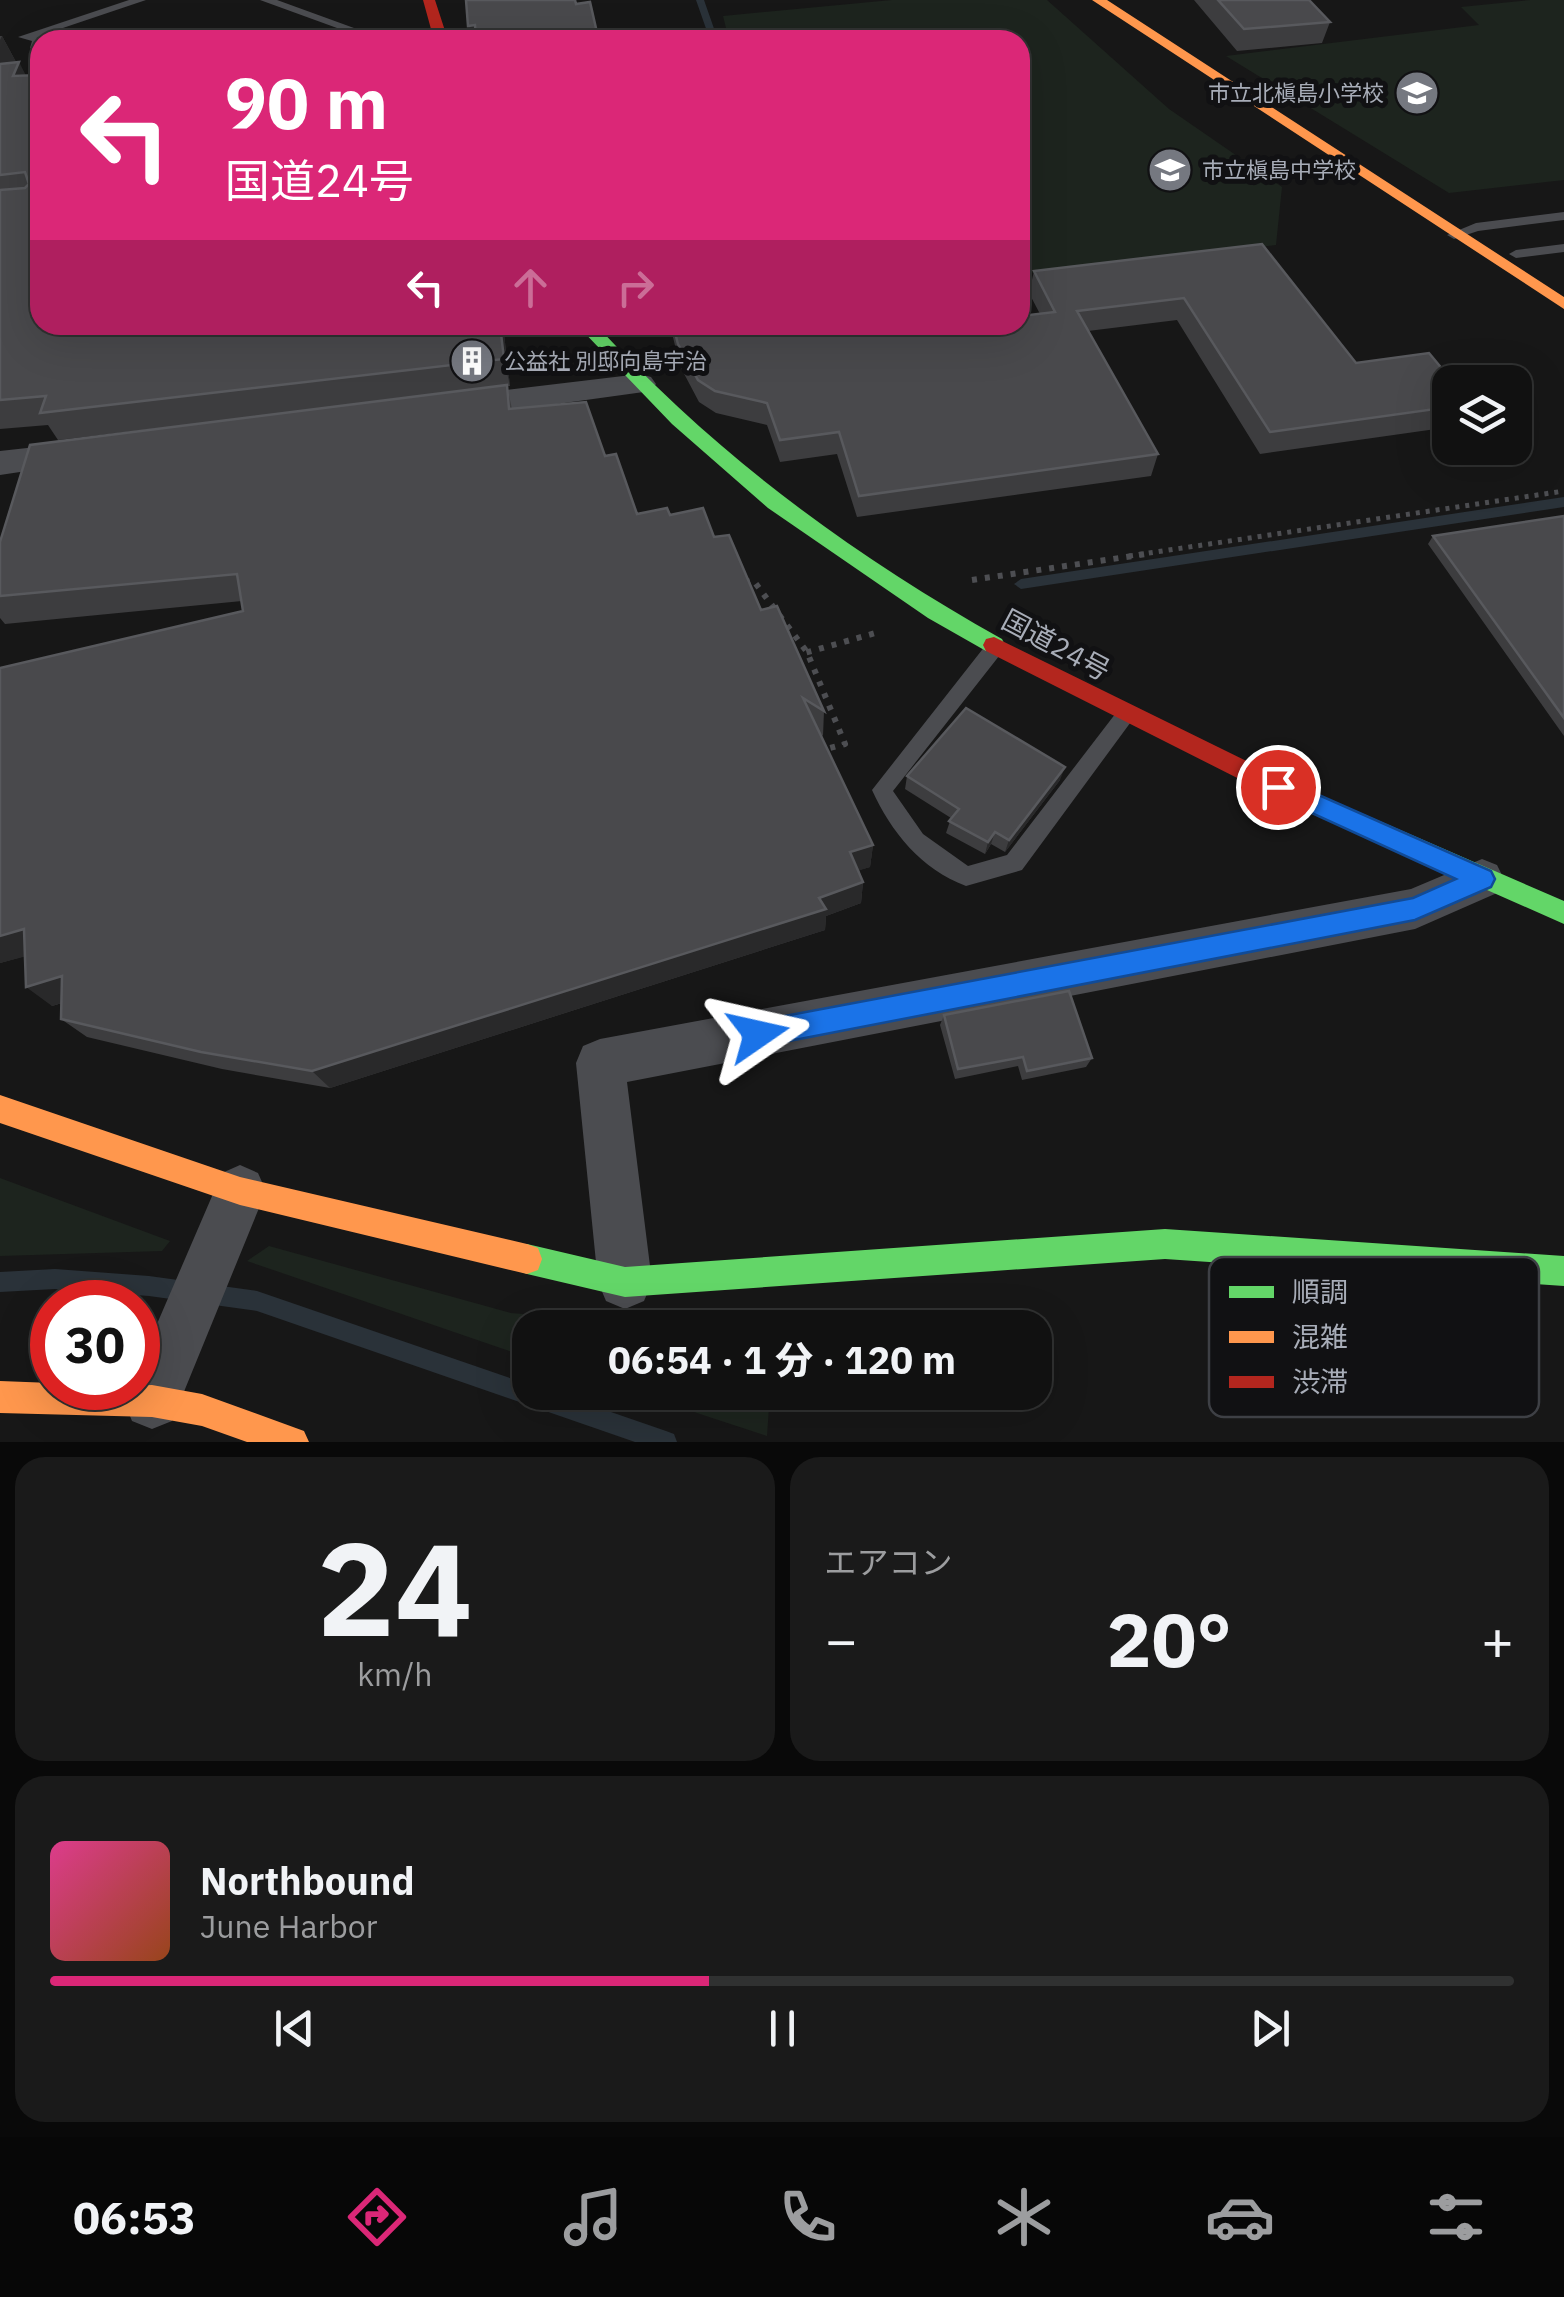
<!DOCTYPE html>
<html lang="ja">
<meta charset="utf-8">
<style>
body{margin:0;font-family:"IBM Plex Sans","Noto Sans JP",sans-serif;background:#1a1a1a;color:#f1f3f6;height:100vh;display:flex;flex-direction:column;font-size:38px;white-space:nowrap}
*{box-sizing:border-box;margin:0}
p{font-size:32px;color:#9c9d9f}
.icon{flex:none;width:55px;height:55px;fill:none;stroke:currentColor;stroke-width:2;stroke-linecap:round;stroke-linejoin:round}
.map{position:relative;height:1442px;overflow:hidden}
.sheet{display:flex;flex-direction:column;gap:15px;padding:15px;background:#090909;flex:1}
.sheet>*{flex:none}
.top-card{position:absolute;left:30px;top:30px;width:1000px;height:305px;border-radius:30px;box-shadow:0 10px 40px #0002,0 0 0 2px #303131;background:#db2777;color:#fff;overflow:hidden}
.buttons{position:absolute;left:1432px;top:365px;display:grid;gap:20px}
.buttons a{display:grid;place-items:center;width:100px;height:100px;border-radius:20px;background:#111;box-shadow:0 10px 40px #0002,0 0 0 2px #303131;font-size:50px}
.speed{position:absolute;left:30px;top:1280px;display:flex;gap:20px;font-size:50px;font-weight:700;text-align:center}
.speed>*{display:grid;place-content:center;width:130px;height:130px;border-radius:50%;background:#111;box-shadow:0 10px 40px #0002,0 0 0 2px #303131;line-height:1}
.speed .limit{border:15px solid #d22;background:#fff;color:#111}
.pin{position:absolute;display:grid;place-items:center;width:85px;height:85px;color:#fff;margin:-42px;border:5px solid #fff;border-radius:50%;box-shadow:0 2px 10px #0007}
.me{position:absolute;width:110px;margin:-55px;rotate:79deg;stroke-linejoin:round;filter:drop-shadow(0 0 8px #0008)}
.turn{display:flex;align-items:center;gap:35px;height:210px;padding:0 30px;font-size:45px}
.turn .icon{width:130px;height:130px;stroke-width:2.5}
.turn b{display:block;font-size:70px;line-height:85px}
.lanes{display:flex;align-items:center;height:95px;padding:0 30px;background:#0003;justify-content:center;gap:50px;direction:ltr}
.lanes .off{opacity:.35}
.big{font-size:75px;font-weight:800;line-height:1.1}
.sheet .tile{flex:1;display:flex;flex-direction:column;justify-content:center;gap:15px;min-width:0;padding:0 35px;border-radius:30px;background:#1a1a1a}
.sheet .dial{align-items:center;gap:0}
.dial b{font-size:130px;line-height:1}
.song{display:flex;align-items:center;gap:30px}
.cover{width:120px;height:120px;border-radius:15px;background:linear-gradient(135deg,hsl(330 70% 55%),hsl(20 70% 35%))}
.played{height:10px;border-radius:5px;background:linear-gradient(90deg,#db2777 45%,#303131 45%)}
.keys{display:flex;justify-content:space-around;direction:ltr}
.heat{display:flex;justify-content:space-between;align-items:center;font-size:55px;direction:ltr}
.sheet .tiles{flex:1;display:grid;gap:15px;grid-template-columns:1fr 1fr}
.tile:last-child{grid-column:span 2}
.trip{position:absolute;left:512px;top:1310px;width:540px;height:100px;border-radius:30px;background:#111;box-shadow:0 10px 40px #0002,0 0 0 2px #303131;font-weight:800;line-height:100px;text-align:center}
.dock{display:flex;height:160px;justify-content:space-around;align-items:center;background:#070707;color:#9c9d9f}
.dock .icon{width:70px;height:70px}
.dock .selected{color:#db2777}
.dock b{font-size:45px;color:#f1f3f6}
.map>svg:first-child{display:block}
.green{fill:#1d241e}
.lines{fill:none;stroke-linecap:round;stroke-linejoin:round}
.stream{fill:#2a3239;fill-rule:evenodd}
.path-far1{stroke:#4d4e52;stroke-width:5;stroke-dasharray:4 6;stroke-linecap:butt}
.path{stroke:#4d4e52;stroke-width:6;stroke-dasharray:5 8;stroke-linecap:butt}
.lane{fill:#4b4c50;fill-rule:evenodd}
.street{fill:#4b4c50;fill-rule:evenodd}
.fast{fill:#63d668;fill-rule:evenodd}
.slow{fill:#ff974d;fill-rule:evenodd}
.jam{fill:#b3261e;fill-rule:evenodd}
.wall{fill:#3d3d3f}
.shaded-wall{fill:#29292a}
.building{fill:#49494c;stroke:#58595d;stroke-width:2.5}
.route{fill:#1a73e8;stroke:#114b97;stroke-width:2.5}
.labels{text-anchor:middle;stroke-width:10;stroke-linejoin:round;paint-order:stroke}
.far-poi-label{font-size:22px;fill:#a8adb8;stroke:#111113;text-anchor:start}
.street-label{font-size:28px;fill:#a8adb8;stroke:#111113}
.key{fill:#111113;stroke:#3e4045;stroke-width:2.5}
.key-label{font-size:28px;fill:#a8adb8}
</style>
<div class="map">
<svg width="1564" height="1442" viewBox="0 0 1564 1442">
<rect width="100%" height="100%" fill="#171717"/>
<path class="green" d="M892,0H1047L1169,109L1282,187L1276,245L1020,274V40H729L723,16Z
M1530,0H1564V180L1449,193L1226,56L1479,25L1461,7Z
M0,1178L170,1241L162,1251L0,1256Z
M269,1246L511,1313L682,1327L530,1328V1358L247,1261Z
M636,1393H770L767,1436Z"/>
<g class="lines">
<path class="stream" d="M696,0H704L718,40H710Z
M1564,497V507L1021,589L1014,584L1021,579Z
M55,1269L149,1276L257,1291L530,1385V1392H553L666,1431L674,1434L677,1442H635L257,1311L149,1296L55,1289L0,1292V1272Z"/>
<path class="path-far1" d="M1129,556L1564,491"/>
<path class="path" d="M972,580L1146,554
M745,582L753,580L807,652L845,744L830,748
M794,656L879,632"/>
<path class="lane" d="M129,0H146L45,34L48,37L40,40L38,48H30L32,41L18,37Z
M260,0H277L387,40H370Z
M1564,212V220L1478,231L1454,239L1447,235L1476,223Z
M1564,244V252L1516,258L1509,254L1516,250Z
M996,639L1006,646L1003,651L893,791L923,834L968,866L1007,855L1119,709H1133L1136,715L1022,870L966,886C921,869 891,832 872,790L989,641Z"/>
<path class="street" d="M640,374L651,377L656,384L651,391L456,418L445,415L440,407L445,399L456,396Z
M81,442L93,445L98,453L93,461L0,475V451Z
M1482,859L1497,865L1504,879L1497,893L1415,929L627,1082L652,1282L644,1301L625,1309L606,1301L598,1282L576,1063L583,1046L600,1039L1411,889Z
M240,1165L258,1173L266,1191L172,1421L152,1429L132,1421L124,1401L129,1388H138V1368L222,1173Z"/>
<path class="fast" d="M577,325H596C717,455 847,552 1002,639L1005,645L1002,651H986L928,618L768,508L672,424Z
M1269,773L1564,901V924L1261,790L1257,783L1261,776Z
M1165,1229L1564,1256V1286L1165,1259L625,1297L527,1274L516,1270L512,1259L516,1248L527,1244L625,1267Z"/>
<path class="slow" d="M1092,0H1107L1564,297V309Z
M0,1095L240,1177L527,1244L538,1248L542,1259L538,1270L527,1274L240,1205L0,1123Z
M0,1381L52,1383V1388L152,1385L202,1394L304,1431L309,1442H247L202,1426L152,1417L0,1413Z"/>
<path class="jam" d="M423,0H435L448,40H434Z
M994,637L1277,776L1281,783L1277,790L1269,793L1261,790L986,651L983,645L986,639Z"/>
</g>
<path class="wall" d="M1194,0H1309L1330,22L1322,43L1237,51Z
M0,36H2L16,62H19L40,325H345V327L503,325L510,386H507L512,409L605,456L637,514L670,515L714,537L824,711L823,736L821,734L873,845L870,867L859,870L863,882L861,903L826,916L825,930L330,1088L222,1069L87,1037L61,1019L62,1003L52,1006L25,956L0,963V668L243,611L242,601L5,624L0,618V542L238,419L58,440L48,425L0,429Z
M1262,244L1356,363L1450,382V427L1260,454L1177,320L1088,331L1158,454L1151,476L857,517L837,454L780,462L767,425L716,413L699,402L680,366L670,325H933L934,327L1040,314L1029,293L1034,271Z
M1564,516V736L1428,544L1433,536Z
M907,776L1060,780L1005,852L991,844L985,854L946,833L951,818L905,789Z
M944,1015L1092,1058L1086,1067L1022,1080L1018,1066L955,1079L940,1025Z"/>
<path class="shaded-wall" d="M475,25L478,40H471L468,26Z
M2,36L16,62L0,89V40Z
M19,62L33,89L13,76Z
M500,325H503L510,386L504,359Z
M1065,767L1060,780L1005,852L1009,840Z
M995,832L991,844L985,854L988,842Z
M873,845L870,867L848,874L850,852Z
M863,882L861,903L826,916L825,930L330,1088L312,1071L819,898Z
M24,929L50,950L0,963V936Z
M62,976L87,995L52,1006L26,987Z"/>
<path class="building" d="M466,0H575L576,4L590,2L598,37L646,33L647,40H476L475,25L468,26Z
M1218,0H1309L1330,22L1244,29Z
M19,62L13,76L40,75L34,89H40V325H333V328L360,325H500L504,359L40,413L46,396L0,400V190L25,188L29,184L25,172L0,175V64Z
M1262,244L1356,363L1429,353L1453,382H1450V407L1270,432L1184,298L1077,311L1158,454L859,496L839,432L780,440L767,403L715,391L698,380L678,344L673,325H933L934,327L949,325H1020V316L1055,312L1034,271Z
M507,385L509,409L586,402L605,456L616,454L637,514L667,508L670,515L703,508L714,537L729,535L761,610L777,606L824,711L803,698L873,845L850,852L863,882L819,898L826,909L312,1071L201,1052L61,1019L62,976L26,987L24,929L0,936V668L243,611L237,574L0,596V542L30,445Z
M1564,516V718L1433,536Z
M966,708L1065,767L1009,840L995,832L988,842L949,821L959,809L907,776Z
M1069,991L1092,1058L1027,1071L1023,1057L958,1069L944,1015Z"/>
<path class="route" d="M1278,777L1491,871L1495,879L1491,887L1415,920L758,1047L748,1043L744,1034L748,1024L758,1021L1413,898L1456,879L1270,794L1266,787L1270,780Z"/>
<defs>
<symbol id="school-disc" viewBox="-11 -11 22 22"><circle r="9.5" fill="#757880" stroke="#111113"/><path d="M0-5L7-2L0 1L-7-2ZM-4 1L0 2.5L4 1V4Q0 6-4 4Z" fill="#fff"/></symbol>
<symbol id="building-disc" viewBox="-11 -11 22 22"><circle r="9.5" fill="#757880" stroke="#111113"/><path d="M-4-6H4V6H1V3H-1V6H-4ZM-2.5-4.3h1.7v1.8h-1.7ZM.8-4.3h1.7v1.8H.8ZM-2.5-1h1.7V.8h-1.7ZM.8-1h1.7V.8H.8Z" fill="#fff"/></symbol>
</defs>
<g fill-rule="evenodd">
<use href="#school-disc" x="1392" y="68" width="50" height="50"/>
<use href="#school-disc" x="1145" y="145" width="50" height="50"/>
<use href="#building-disc" x="447" y="336" width="50" height="50"/>
</g>
<g class="labels">
<g class="far-poi-label">
<text x="1384" y="101" text-anchor="end">市立北槇島小学校</text>
<text x="1202" y="178">市立槇島中学校</text>
<text x="504" y="369">公益社 別邸向島宇治</text>
</g>
<g class="street-label">
<text transform="translate(1056 645) rotate(28)" y="10">国道24号</text>
</g>
</g>
<rect x="1209" y="1257" width="330" height="160" rx="15" class="key"/>
<rect x="1229" y="1286" width="45" height="12" fill="#63d668"/>
<rect x="1229" y="1331" width="45" height="12" fill="#ff974d"/>
<rect x="1229" y="1376" width="45" height="12" fill="#b3261e"/>
<g class="key-label">
<text x="1292" y="1302">順調</text>
<text x="1292" y="1347">混雑</text>
<text x="1292" y="1392">渋滞</text>
</g>
</svg>
<div class="buttons">
<a><svg class="icon" aria-label="layers" viewBox="0 0 24 24"><path d="M12 4l9 5-9 5-9-5zM3 14l9 5 9-5"/></svg></a>
</div>
<div class="speed"><div class="limit">30</div></div>
<div class="pin" style="left:1278px;top:787px;background:#d93025"><svg class="icon" aria-label="arrive" viewBox="0 0 24 24"><path d="M6 21V4h12l-3 4 3 4H6"/></svg></div>
<svg class="me" style="left:758px;top:1034px" viewBox="-20 -20 40 40"><path d="M0-17L14 15 0 8-14 15z" fill="#1a73e8" stroke="#fff" stroke-width="4"/></svg>
<div class="trip">06:54 · 1 分 · 120 m</div>
<div class="top-card">
<div class="turn"><svg class="icon" aria-label="left" viewBox="0 0 24 24"><path d="M17 20v-9H6M10 6l-5 5 5 5"/></svg><div><b>90 m</b>国道24号</div></div>
<div class="lanes"><svg class="icon" aria-label="left" viewBox="0 0 24 24"><path d="M17 20v-9H6M10 6l-5 5 5 5"/></svg><svg class="icon off" aria-label="ahead" viewBox="0 0 24 24"><path d="M12 20V5M6 11l6-6 6 6"/></svg><svg class="icon off" aria-label="right" viewBox="0 0 24 24"><path d="M7 20v-9h11M14 6l5 5-5 5"/></svg></div>
</div>
</div>
<section class="sheet">
<div class="tiles">
<div class="tile dial"><b>24</b><p>km/h</p></div>
<div class="tile"><p>エアコン</p>
<div class="heat"><a>−</a><b class="big">20°</b><a>+</a></div>
</div>
<div class="tile">
<div class="song"><i class="cover"></i><div><b>Northbound</b><p>June Harbor</p></div></div>
<div class="played"></div>
<div class="keys"><svg class="icon" aria-label="previous" viewBox="0 0 24 24"><path d="M18 5L8 12l10 7zM5 5v14"/></svg><svg class="icon" aria-label="pause" viewBox="0 0 24 24"><path d="M8 5v14M16 5v14"/></svg><svg class="icon" aria-label="next" viewBox="0 0 24 24"><path d="M6 5l10 7-10 7zM19 5v14"/></svg></div>
</div>
</div>
</section>
<nav class="dock">
<b>06:53</b>
<svg class="icon selected" aria-label="directions" viewBox="0 0 24 24"><path d="M12 3l9 9-9 9-9-9zM9 14v-3h6M13 9l2 2-2 2"/></svg>
<svg class="icon" aria-label="music" viewBox="0 0 24 24"><path d="M9 18V5l10-2v13"/><circle cx="6" cy="18" r="3"/><circle cx="16" cy="16" r="3"/></svg>
<svg class="icon" aria-label="phone" viewBox="0 0 24 24"><path d="M5 4h4l2 5-3 2q2 4 5 5l2-3 5 2v4C11 20 4 13 5 4z"/></svg>
<svg class="icon" aria-label="climate" viewBox="0 0 24 24"><path d="M12 3v18M4 7l16 10M4 17L20 7"/></svg>
<svg class="icon" aria-label="car" viewBox="0 0 24 24"><path d="M5 17H2v-5l4-1 3-4h7l3 4 3 1v5h-3M9 17h6M6 11h13"/><circle cx="7" cy="17" r="2"/><circle cx="17" cy="17" r="2"/></svg>
<svg class="icon" aria-label="filters" viewBox="0 0 24 24"><path d="M4 7h16M4 17h16"/><circle cx="9" cy="7" r="2"/><circle cx="15" cy="17" r="2"/></svg>
</nav>
